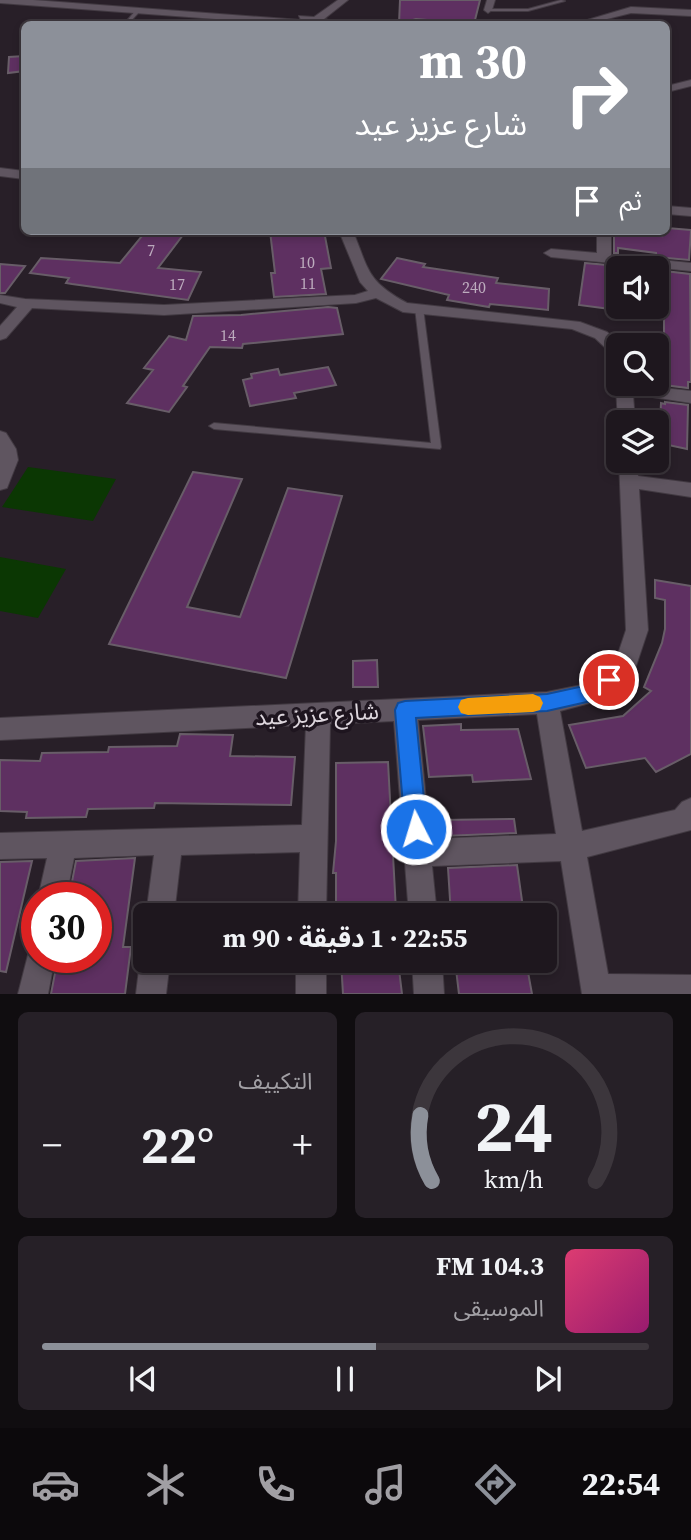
<!DOCTYPE html>
<html lang="ar">
<meta charset="utf-8">
<style>
body{margin:0;font-family:"Source Serif 4","Noto Sans Arabic",serif;background:#262027;color:#f1f3f6;direction:rtl;height:100vh;display:flex;flex-direction:column;font-size:26px;white-space:nowrap}
*{box-sizing:border-box;margin:0}
p{font-size:23px;color:#a19fa4}
.icon{flex:none;width:38px;height:38px;fill:none;stroke:currentColor;stroke-width:2;stroke-linecap:round;stroke-linejoin:round}
.map{position:relative;height:994px;overflow:hidden;direction:ltr}
.sheet{display:flex;flex-direction:column;gap:18px;padding:18px;background:#100d10;flex:1}
.sheet>*{flex:none}
.top-card{position:absolute;left:21px;top:21px;width:649px;height:214px;border-radius:10px;box-shadow:0 4px 10px #0003,0 0 0 2px #3c363c;direction:rtl;background:#8c9099;color:#fff;overflow:hidden}
.fabs{position:absolute;left:606px;top:256px;display:grid;gap:14px}
.fabs a{display:grid;place-items:center;width:63px;height:63px;border-radius:10px;background:#1e171e;box-shadow:0 4px 10px #0003,0 0 0 2px #3c363c;font-size:35px}
.speed{position:absolute;left:21px;top:882px;display:flex;gap:14px;font-size:35px;font-weight:700;text-align:center}
.speed>*{display:grid;place-content:center;width:91px;height:91px;border-radius:50%;background:#1e171e;box-shadow:0 4px 10px #0003,0 0 0 2px #3c363c;line-height:1}
.speed .limit{border:10px solid #d22;background:#fff;color:#111}
.pin{position:absolute;display:grid;place-items:center;width:60px;height:60px;color:#fff;margin:-30px;border:4px solid #fff;border-radius:50%;box-shadow:0 2px 7px #0007}
.me{position:absolute;width:77px;margin:-38px;rotate:355deg;stroke-linejoin:round;filter:drop-shadow(0 0 5px #0008)}
.turn{display:flex;align-items:center;gap:24px;height:147px;padding:0 28px;font-size:32px}
.turn .icon{width:91px;height:91px;stroke-width:2.5}
.turn b{display:block;font-size:49px;line-height:60px}
.then{display:flex;align-items:center;height:66px;padding:0 28px;background:#0003;gap:14px;font-size:26px}
.big{font-size:52px;font-weight:700;line-height:1.1}
.sheet .widget{flex:1;display:flex;flex-direction:column;justify-content:center;gap:10px;min-width:0;padding:0 24px;border-radius:10px;background:#262027}
.sheet .dial{align-items:center;gap:0}
.dial svg{height:182px;overflow:visible;fill:none;stroke:#3c363c;stroke-width:7;stroke-linecap:round;text-anchor:middle}
.dial text{fill:#f1f3f6;stroke:none}
.song{display:flex;align-items:center;gap:21px}
.cover{width:84px;height:84px;border-radius:10px;background:linear-gradient(135deg,hsl(340 70% 55%),hsl(320 70% 35%))}
.played{height:7px;border-radius:4px;background:linear-gradient(90deg,#8c9099 55%,#3c363c 55%)}
.keys{display:flex;justify-content:space-around;direction:ltr}
.heat{display:flex;justify-content:space-between;align-items:center;font-size:38px;direction:ltr}
.sheet .tiles{flex:1;display:grid;gap:18px;grid-template-columns:1fr 1fr}
.widget:last-child{grid-column:span 2}
.trip{position:absolute;left:133px;top:903px;width:424px;height:70px;border-radius:10px;background:#1e171e;box-shadow:0 4px 10px #0003,0 0 0 2px #3c363c;font-weight:700;line-height:70px;text-align:center;direction:rtl}
.tab-bar{display:flex;height:112px;justify-content:space-around;align-items:center;background:#0c090c;color:#a19fa4}
.tab-bar .icon{width:49px;height:49px}
.tab-bar .selected{color:#8c9099}
.tab-bar b{font-size:32px;color:#f1f3f6}
.map>svg:first-child{display:block}
.green{fill:#0b3703}
.building{fill:#5e3061;stroke:#685d68;stroke-width:2}
.lines{fill:none;stroke-linecap:round;stroke-linejoin:round}
.service-casing{stroke:#423a42;stroke-width:2}
.minor-casing{stroke:#423a42;stroke-width:2}
.service{fill:#5f5560;fill-rule:evenodd}
.minor{fill:#5f5560;fill-rule:evenodd}
.route{fill:#1a73e8;stroke:#114b97;stroke-width:2}
.slow{fill:#f59e0b}
.labels{text-anchor:middle;stroke-width:7;stroke-linejoin:round;paint-order:stroke}
.number-label{font-size:16px;fill:#bdacbe}
.near-street-label{font-size:23px;fill:#ddd6dd;stroke:#1e151f}
</style>
<div class="map">
<svg width="691" height="994" viewBox="0 0 691 994">
<rect width="100%" height="100%" fill="#281f28"/>
<path class="green" d="M28,467L116,479L93,521L2,507Z
M0,557L66,569L38,618L0,611Z"/>
<path class="building" d="M400,0H480L474,24L416,19L399,24Z
M24,56V71L8,73L9,57Z
M667,228L691,230L689,260L656,257V253L618,248V253H614V231L662,236L661,231H667Z
M146,231H186L158,268L201,272L188,300L72,284L66,283L69,278L30,273L41,258L120,263Z
M270,231H324L331,268L321,269L326,294L274,297L271,273H275Z
M397,258L425,264L423,267L498,278L496,283L549,289L548,310L490,304L489,307L447,300L449,295L381,279Z
M585,263L618,266V310L579,305Z
M0,264L25,266L5,293H0Z
M656,270L690,274L691,382H688V388L664,385V314L656,313Z
M328,307L337,308L343,334L243,344L242,348L210,347L183,386L187,387L169,412L127,403L153,370L144,368L169,336L186,340L193,316L241,315Z
M328,367L336,385L294,393L296,398L250,406L243,380L252,378L251,374L278,369L280,375Z
M665,402L688,405L687,449L659,443L661,403L665,404Z
M193,472L242,479L187,607L240,617L288,488L342,496L286,678L109,644Z
M655,580L691,586V754L656,772L645,758L586,768L569,725L623,716L651,691L644,687L662,643L665,629V600L655,598Z
M377,660L378,687H353V661Z
M461,724V730L518,729L531,779L473,782L472,775L429,777L423,726Z
M180,734L233,735L230,756L295,757L291,805L155,803L154,808L88,809L86,817L26,818L27,812L0,811V760L40,761L42,753L108,752L109,747L177,746Z
M388,762L396,911H336V873H333L336,841V763Z
M514,819L516,833L443,836L441,820Z
M135,858L123,947H131L125,994H51L58,957H96V896L69,897L76,861Z
M32,861L6,972L0,971V862Z
M517,865L524,915H451L448,868Z
M341,961H398L402,994H343Z
M455,961H526L532,994H459Z"/>
<g class="lines">
<defs>
<path id="service" d="M561,0L565,1L528,11H488L486,10L488,9H528Z
M137,9L141,10L128,24H124Z
M416,306H422L423,308L441,447L440,449L214,429L209,426L214,423L431,443L415,308Z"/>
<path id="minor" d="M0,0H33L301,20L299,16L314,17L338,0H348L324,19L346,24H284L0,3Z
M487,0H495L492,10L488,13L484,10Z
M631,7L691,10V16L631,13L587,24H574Z
M691,80V86L667,92V86Z
M0,168L24,171V179L0,176Z
M667,206L691,208V216L667,214Z
M339,231H353C369,271 367,281 407,303L580,322L607,332L621,345H618V356L612,354L595,338L572,329L403,312L376,298L356,303L164,315L32,308L6,338L0,340V326L17,307L0,303V295L25,299L164,305L355,295L368,291L360,282Z
M597,231H611V255L691,263V271L551,257L544,253L551,249L597,253Z
M618,380V383L691,391V403L633,394L635,422L618,423L616,387Z
M0,431L6,433L16,449L18,460L7,488L0,490Z
M619,460H637L638,476L691,483V497L639,489L648,630L636,666L633,673L601,700L560,711L582,831L675,810L682,802L691,798V830L587,857L608,974L691,975V994H582L561,861L432,866L437,915H409L394,721L330,724L326,915H298L300,852L181,855L174,915H146L154,855L74,858L66,898H38L47,858L0,859V833L302,825L306,725L0,740V718L547,692L587,684L616,660L626,630ZM537,714L556,834L430,839L418,720Z
M37,944V957H55L48,994H18L30,947Z
M145,951V961H170L166,994H136L140,961Z
M296,961H326V994H296Z
M412,961H442L444,994H414Z"/>
</defs>
<use href="#service" class="service-casing"/>
<use href="#minor" class="minor-casing"/>
<use href="#service" class="service"/>
<use href="#minor" class="minor"/>
</g>
<path class="route" d="M609,671L616,674L618,680L616,686L600,699L547,711L416,718L427,829L423,837L416,840L408,837L405,829L395,710L398,703L405,701L547,694L588,685Z"/>
<path class="slow" d="M533,694L540,697L543,703L540,710L533,712L468,715L461,713L458,707L461,700L468,698Z"/>
<g class="labels">
<g class="number-label">
<text x="151" y="256">7</text>
<text x="307" y="268">10</text>
<text x="308" y="289">11</text>
<text x="177" y="290">17</text>
<text x="474" y="293">240</text>
<text x="228" y="341">14</text>
</g>
<g class="near-street-label">
<text transform="translate(317 714) rotate(-3)" y="8">شارع عزيز عيد</text>
</g>
</g>
</svg>
<div class="fabs">
<a><svg class="icon" aria-label="sound" viewBox="0 0 24 24"><path d="M4 9h4l5-4v14l-5-4H4zM17 9q2 3 0 6"/></svg></a>
<a><svg class="icon" aria-label="search" viewBox="0 0 24 24"><circle cx="10" cy="10" r="6"/><path d="M15 15l6 6"/></svg></a>
<a><svg class="icon" aria-label="layers" viewBox="0 0 24 24"><path d="M12 4l9 5-9 5-9-5zM3 14l9 5 9-5"/></svg></a>
</div>
<div class="speed"><div class="limit">30</div></div>
<div class="pin" style="left:609px;top:680px;background:#d93025"><svg class="icon" aria-label="arrive" viewBox="0 0 24 24"><path d="M6 21V4h12l-3 4 3 4H6"/></svg></div>
<svg class="me" style="left:416px;top:829px" viewBox="-20 -20 40 40"><circle r="17" fill="#1a73e8" stroke="#fff" stroke-width="3"/><path d="M0-11L8 9 0 5-8 9z" fill="#fff"/></svg>
<div class="trip">22:55 · 1 دقيقة · 90 m</div>
<div class="top-card">
<div class="turn"><svg class="icon" aria-label="right" viewBox="0 0 24 24"><path d="M7 20v-9h11M14 6l5 5-5 5"/></svg><div><b>30 m</b>شارع عزيز عيد</div></div>
<div class="then">ثم<svg class="icon" aria-label="arrive" viewBox="0 0 24 24"><path d="M6 21V4h12l-3 4 3 4H6"/></svg></div>
</div>
</div>
<section class="sheet">
<div class="tiles">
<div class="widget dial"><svg viewBox="0 0 100 80">
<path d="M14 69A42 42 0 1 1 86 69"/>
<path d="M14 69A42 42 0 0 1 9 40" stroke="#8c9099"/>
<text x="50" y="56" font-size="32" font-weight="700">24</text>
<text x="50" y="72" font-size="11">km/h</text>
</svg></div>
<div class="widget"><p>التكييف</p>
<div class="heat"><a>−</a><b class="big">22°</b><a>+</a></div>
</div>
<div class="widget">
<div class="song"><i class="cover"></i><div><b>104.3 FM</b><p>الموسيقى</p></div></div>
<div class="played"></div>
<div class="keys"><svg class="icon" aria-label="previous" viewBox="0 0 24 24"><path d="M18 5L8 12l10 7zM5 5v14"/></svg><svg class="icon" aria-label="pause" viewBox="0 0 24 24"><path d="M8 5v14M16 5v14"/></svg><svg class="icon" aria-label="next" viewBox="0 0 24 24"><path d="M6 5l10 7-10 7zM19 5v14"/></svg></div>
</div>
</div>
</section>
<nav class="tab-bar">
<b>22:54</b>
<svg class="icon selected" aria-label="directions" viewBox="0 0 24 24"><path d="M12 3l9 9-9 9-9-9zM9 14v-3h6M13 9l2 2-2 2"/></svg>
<svg class="icon" aria-label="music" viewBox="0 0 24 24"><path d="M9 18V5l10-2v13"/><circle cx="6" cy="18" r="3"/><circle cx="16" cy="16" r="3"/></svg>
<svg class="icon" aria-label="phone" viewBox="0 0 24 24"><path d="M5 4h4l2 5-3 2q2 4 5 5l2-3 5 2v4C11 20 4 13 5 4z"/></svg>
<svg class="icon" aria-label="climate" viewBox="0 0 24 24"><path d="M12 3v18M4 7l16 10M4 17L20 7"/></svg>
<svg class="icon" aria-label="car" viewBox="0 0 24 24"><path d="M5 17H2v-5l4-1 3-4h7l3 4 3 1v5h-3M9 17h6M6 11h13"/><circle cx="7" cy="17" r="2"/><circle cx="17" cy="17" r="2"/></svg>
</nav>
